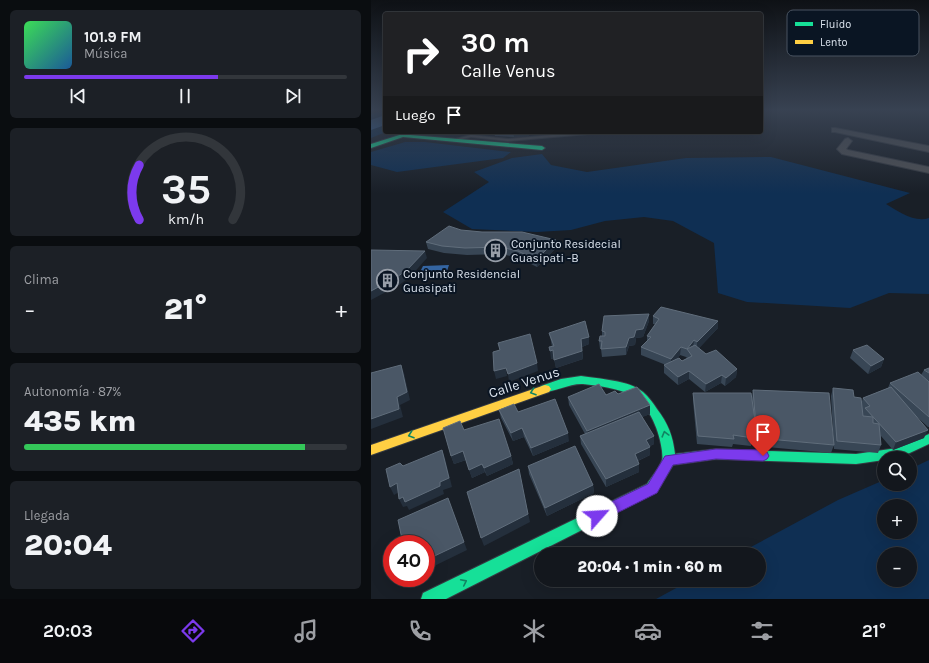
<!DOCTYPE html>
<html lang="es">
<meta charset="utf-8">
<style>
body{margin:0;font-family:Karla,sans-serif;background:#1c2026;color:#f1f3f6;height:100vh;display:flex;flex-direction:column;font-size:15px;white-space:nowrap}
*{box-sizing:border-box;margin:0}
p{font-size:13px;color:#9d9fa4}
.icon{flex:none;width:22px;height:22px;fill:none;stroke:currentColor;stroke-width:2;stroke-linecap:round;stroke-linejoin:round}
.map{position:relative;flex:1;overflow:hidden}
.panel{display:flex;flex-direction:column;gap:10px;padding:10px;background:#0a0d10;width:371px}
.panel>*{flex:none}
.guide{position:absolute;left:12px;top:12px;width:380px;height:122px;border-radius:4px;box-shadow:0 4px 16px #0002,0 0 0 1px #32363b;background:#202124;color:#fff;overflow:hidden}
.controls{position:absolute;left:506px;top:451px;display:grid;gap:8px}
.controls a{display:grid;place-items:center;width:40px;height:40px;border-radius:50%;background:#13171d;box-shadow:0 4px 16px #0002,0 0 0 1px #32363b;font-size:20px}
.speed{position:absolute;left:12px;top:535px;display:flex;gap:8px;font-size:20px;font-weight:700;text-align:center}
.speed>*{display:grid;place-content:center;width:52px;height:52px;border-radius:50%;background:#13171d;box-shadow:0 4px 16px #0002,0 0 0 1px #32363b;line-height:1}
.speed .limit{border:6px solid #d22;background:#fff;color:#111}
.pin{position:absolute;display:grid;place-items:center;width:34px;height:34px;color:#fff;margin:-41px -17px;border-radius:50% 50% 50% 0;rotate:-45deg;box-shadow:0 0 4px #0007}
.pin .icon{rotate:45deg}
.me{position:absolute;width:44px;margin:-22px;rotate:64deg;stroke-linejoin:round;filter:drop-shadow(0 0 3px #0008)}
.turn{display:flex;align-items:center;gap:14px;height:84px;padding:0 12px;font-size:18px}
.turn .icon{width:52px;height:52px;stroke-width:2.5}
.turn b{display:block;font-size:28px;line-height:34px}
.then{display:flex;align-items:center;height:38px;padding:0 12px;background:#0003;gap:8px;font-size:15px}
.big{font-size:30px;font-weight:800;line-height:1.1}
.panel .widget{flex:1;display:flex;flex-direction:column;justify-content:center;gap:6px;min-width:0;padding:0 14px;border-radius:6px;background:#1c2026}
.panel .dial{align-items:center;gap:0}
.dial svg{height:104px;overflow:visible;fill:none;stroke:#32363b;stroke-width:7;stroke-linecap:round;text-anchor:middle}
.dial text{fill:#f1f3f6;stroke:none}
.song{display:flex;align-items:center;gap:12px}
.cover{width:48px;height:48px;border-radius:6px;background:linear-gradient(135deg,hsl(130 70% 55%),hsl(210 70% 35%))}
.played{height:4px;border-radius:2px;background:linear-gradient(90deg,#7c3aed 60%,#32363b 60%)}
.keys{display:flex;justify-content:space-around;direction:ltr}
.heat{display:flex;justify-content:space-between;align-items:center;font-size:22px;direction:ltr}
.charge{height:6px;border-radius:3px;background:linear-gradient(90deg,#34c759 87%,#32363b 0)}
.trip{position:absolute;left:163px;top:547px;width:232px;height:40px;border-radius:20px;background:#13171d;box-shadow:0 4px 16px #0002,0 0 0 1px #32363b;font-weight:800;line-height:40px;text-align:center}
.dock{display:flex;height:64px;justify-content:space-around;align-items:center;background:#08090c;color:#9d9fa4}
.dock .icon{width:28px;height:28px}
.dock .active{color:#7c3aed}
.dock b{font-size:18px;color:#f1f3f6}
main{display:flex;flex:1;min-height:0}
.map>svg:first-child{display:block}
.green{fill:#0f2f53;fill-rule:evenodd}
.water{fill:#3465a2}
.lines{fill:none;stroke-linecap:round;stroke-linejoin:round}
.river{fill:#3465a2;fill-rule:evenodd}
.lane-casing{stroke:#353a42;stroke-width:2}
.street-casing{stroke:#353a42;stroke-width:2}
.fast-casing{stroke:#353a42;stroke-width:2}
.slow-casing{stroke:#353a42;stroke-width:2}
.lane{fill:#4f5155;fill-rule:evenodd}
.street{fill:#4f5155;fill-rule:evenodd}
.fast{fill:#16e098;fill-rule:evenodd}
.slow{fill:#ffcf43;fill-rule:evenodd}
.wall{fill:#384655;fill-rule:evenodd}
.shaded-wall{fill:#242f3c}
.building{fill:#4a5766;stroke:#606d7b}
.oneway{stroke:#118563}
.route{fill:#7c3aed;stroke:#51269a}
.labels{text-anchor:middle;stroke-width:4;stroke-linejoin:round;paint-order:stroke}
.poi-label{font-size:12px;fill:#dbe3ed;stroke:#0a1523;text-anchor:start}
.near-street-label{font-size:14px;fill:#dbe3ed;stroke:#0a1523}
.key{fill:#0a1523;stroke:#495360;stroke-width:1}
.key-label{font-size:11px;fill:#dbe3ed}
</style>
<main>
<section class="panel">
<div class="widget">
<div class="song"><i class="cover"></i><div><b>101.9 FM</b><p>Música</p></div></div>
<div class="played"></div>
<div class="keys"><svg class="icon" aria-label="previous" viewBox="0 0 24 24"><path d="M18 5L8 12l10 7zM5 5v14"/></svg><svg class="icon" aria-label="pause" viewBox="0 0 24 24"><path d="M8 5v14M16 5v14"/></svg><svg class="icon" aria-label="next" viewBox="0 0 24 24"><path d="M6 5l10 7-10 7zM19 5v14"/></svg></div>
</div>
<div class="widget dial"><svg viewBox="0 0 100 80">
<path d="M14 69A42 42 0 1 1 86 69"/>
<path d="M14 69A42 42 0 0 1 14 27" stroke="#7c3aed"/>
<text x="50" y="56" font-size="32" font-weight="700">35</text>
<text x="50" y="72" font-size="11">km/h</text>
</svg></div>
<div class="widget"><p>Clima</p>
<div class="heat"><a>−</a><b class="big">21°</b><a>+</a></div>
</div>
<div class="widget"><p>Autonomía · 87%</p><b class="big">435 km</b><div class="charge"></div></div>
<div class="widget"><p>Llegada</p><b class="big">20:04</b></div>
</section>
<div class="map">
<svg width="558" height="599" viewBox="0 0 558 599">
<rect width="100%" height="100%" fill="#191f27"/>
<path class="green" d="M14,111V132H15L0,138V114Z
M34,142H54L140,152L132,158L26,172L0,165V152Z
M171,154L180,165L216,172L315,158L400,157L539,193L515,204C526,211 544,223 558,218V294L518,293L479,308L376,302L347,293L343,243L302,221L273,217L234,221L200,230L166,232L101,229L72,212L118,182L103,172L141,158Z
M558,460V599H285L320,580H388V554H367L467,500L513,480V484H539V469ZM513,506H539V532H513ZM513,554H539V580H513Z"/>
<path class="water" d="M78,265L76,271L49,272L52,266Z"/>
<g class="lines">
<path class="river" d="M14,115V125L0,130V120Z"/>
<defs>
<path id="lane" d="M214,132H230L228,133L137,141L100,137L83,141L81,140L100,135L137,139Z"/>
<path id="street" d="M461,128H464L558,146V152L464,132H461Z
M477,138L481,141L475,149L477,150L558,167V173L471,154L466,149L474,139Z"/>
<path id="fast" d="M38,132H46L39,135L171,146L174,148L171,150L32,137L0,148V144Z
M210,376C228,379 258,380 272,392C278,397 282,403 286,409C297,423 302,436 304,454L345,449L485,454L526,448L558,434V444L528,458H513V460L485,464L345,459L302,465L286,492L75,599H50L52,593L276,484C281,476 288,469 291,460C292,458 291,454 291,451C289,433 279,406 262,396C247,388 228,386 212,384C199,383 178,394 170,392L168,389L170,386L190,379Z"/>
<path id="slow" d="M174,385L178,386L180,389L178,392L0,455V445Z"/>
</defs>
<use href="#lane" class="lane-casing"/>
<use href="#street" class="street-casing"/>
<use href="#fast" class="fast-casing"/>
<use href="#slow" class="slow-casing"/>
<use href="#lane" class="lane"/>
<use href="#street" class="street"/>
<use href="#fast" class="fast"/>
<use href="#slow" class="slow"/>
</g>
<path class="wall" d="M123,132H183L158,134V136L143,137L124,136Z
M55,242L186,247L166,267L148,258L130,254L96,255L73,253L57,249Z
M282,316L347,321V328L328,348L335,354L366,369L365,377L354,386L350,383L334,392L318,379L307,385L293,373V365H295L270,355V347L276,341V336L284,324H282ZM309,355L315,357L316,358L311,361L305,359Z
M278,321L272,337L265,338L264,345L258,346L255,355L231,357L230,349H229L228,341L231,336V331Z
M178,333L218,337V344L211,347L212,359L185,368L183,358L180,359L181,347L180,341Z
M482,350L513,359L510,367L497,374L479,358Z
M558,368V427H557L546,417L553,438L522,450L510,436V445L507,453L463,449L460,396L462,388L483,397L491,401L492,398L517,388L519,383L550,375L553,370Z
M382,390L463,445L460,453L385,446L383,426L380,446L362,444L361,447L326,444L322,401V393L381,405V398Z
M247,394L279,414L271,417L283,436V444L279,446V455L267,461L268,472L235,487L210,444L209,436L214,434L198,405L197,397Z
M128,410L147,412L198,441L162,456L153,437L142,441L130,418Z
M93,430L140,456L142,464L116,476L114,472L101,478L95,460L83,464L80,456Z
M157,466L222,485L223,493L176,516L158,474Z"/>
<path class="shaded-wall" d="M142,132H183L158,134V136L143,137Z
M185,240L186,247L166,267L165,260Z
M54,251L56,258L39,277L28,285L0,300V291Z
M278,314V321L272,337L265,338L264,345L258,346L255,355V347L258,338Z
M347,321V328L326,350V342Z
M218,337V344L211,347L210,339Z
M323,340L322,348L316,349Z
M310,347L309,355L299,367L300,359Z
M182,350L183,358L180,359L179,351Z
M211,351L212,359L185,368L183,360Z
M513,359L510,367L497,374L500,366Z
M166,363L167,371L138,382L137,374Z
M30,365L33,373L39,400L29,405L32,417L0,429V419L26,397Z
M135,368L136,376L125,379L123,371Z
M366,369L365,377L354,386L355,378Z
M318,371V379L307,385V377Z
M351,375L350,383L334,392L335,384Z
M279,405V414L217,439L216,431Z
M151,428L153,437L142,441L140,433Z
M557,430L553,438L522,450L525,442Z
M197,433L198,441L162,456L160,448Z
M283,436V444L275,448V440Z
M279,447V455L264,462V454Z
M71,450L74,458L81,487L72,490L73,494L38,510L36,506L32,507L28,499L69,482Z
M92,451L95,460L83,464L80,456Z
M140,456L142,464L116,476L113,468Z
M111,464L114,472L101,478L98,470Z
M268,464V472L235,487V479Z
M148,469L159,522L113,546L110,538Z
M26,483L30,491L23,495L19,487Z
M222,485L223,493L176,516L174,508Z
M77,498L96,550L55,570V560Z"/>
<path class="building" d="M78,226L90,230L111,232H151L185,240L165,260L147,251L129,247L94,248L71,246L55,242Z
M0,250L54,251L37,269L26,277L0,291Z
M290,307L347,321L326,342L323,340L316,349L310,347L300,359L270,347L280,337L276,336L288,319L282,316Z
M278,314L272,329L265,330L263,337L258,338L255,347L230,349L231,341H228L229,336H234V332L231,331L233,316Z
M214,321L218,337L210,339L211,351L183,360L182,350L179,351L178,347L183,346L178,333Z
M159,334L166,363L137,374L135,368L123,371L122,352L129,350L127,343Z
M324,345L335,354L345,350L366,369L355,378L351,375L335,384L318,371L307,377L293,365L308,358L311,361L321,356L316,349Z
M496,345L513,359L500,366L482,350Z
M30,365L36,392L26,397L28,409L0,419V373Z
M558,368V373L553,370Z
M547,372L558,382V417L519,383Z
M228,384L235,395L244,391L247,394L266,387L279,405L216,431L197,397Z
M520,387L557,430L525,442L494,408L499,406L492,398Z
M462,388L482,390L483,397L490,398L492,416L502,417V423L508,424L510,445L466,441Z
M382,390L458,393L463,445L386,438Z
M322,393H380L384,420L382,438L362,435L363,439L327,436Z
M184,399L197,433L160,448L151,428L140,433L128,410L143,404L147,412Z
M268,412L283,436L275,440L279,447L264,454L268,464L235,479L209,436Z
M128,419L140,456L113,468L111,464L98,470L92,451L80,456L72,428L89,421L93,430Z
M204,446L222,485L174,508L157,466Z
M71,450L78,478L69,482V486L34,502L32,497L28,499L26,483L19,487L15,469L29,463L32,466Z
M148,469L157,514L110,538L96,492Z
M77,498L93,542L55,560V544H32L27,520Z"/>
<defs><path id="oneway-chevron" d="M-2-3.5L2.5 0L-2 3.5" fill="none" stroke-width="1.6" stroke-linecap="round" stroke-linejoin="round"/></defs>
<g class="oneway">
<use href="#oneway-chevron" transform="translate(162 392) rotate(161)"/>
<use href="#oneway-chevron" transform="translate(294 434) rotate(-105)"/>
<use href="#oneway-chevron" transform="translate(40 435) rotate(161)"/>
<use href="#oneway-chevron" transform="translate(93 582) rotate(-26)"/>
</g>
<linearGradient id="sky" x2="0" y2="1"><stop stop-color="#0e1115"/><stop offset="0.57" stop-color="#384252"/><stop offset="1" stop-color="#384252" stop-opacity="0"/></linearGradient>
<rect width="558" height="193" fill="url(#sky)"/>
<path class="route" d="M345,449L392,450L396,452L398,456L396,459L392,461L345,459L302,465L286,493L226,523L221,521L218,516L221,511L277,484L294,456Z"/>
<defs>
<symbol id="building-ring" viewBox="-11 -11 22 22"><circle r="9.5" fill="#0a1523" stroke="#979ea8" stroke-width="1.5"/><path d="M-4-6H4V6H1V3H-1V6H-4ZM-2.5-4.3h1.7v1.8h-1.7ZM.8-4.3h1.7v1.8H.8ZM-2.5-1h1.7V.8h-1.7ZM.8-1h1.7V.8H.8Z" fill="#979ea8"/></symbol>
</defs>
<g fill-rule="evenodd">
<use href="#building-ring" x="112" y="238" width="25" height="25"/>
<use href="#building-ring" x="4" y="268" width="25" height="25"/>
</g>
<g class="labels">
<g class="poi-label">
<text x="140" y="248">Conjunto Residecial<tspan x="140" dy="14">Guasipati -B</tspan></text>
<text x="32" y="278">Conjunto Residencial<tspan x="32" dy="14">Guasipati</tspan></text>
</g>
<g class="near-street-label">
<text transform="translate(153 382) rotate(-18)" y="5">Calle Venus</text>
</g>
</g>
<rect x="416" y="10" width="132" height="46" rx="6" class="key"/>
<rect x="424" y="22" width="18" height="4" fill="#16e098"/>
<rect x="424" y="40" width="18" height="4" fill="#ffcf43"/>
<g class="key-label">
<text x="449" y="28">Fluido</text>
<text x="449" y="46">Lento</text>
</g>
</svg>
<div class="controls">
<a><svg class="icon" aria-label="search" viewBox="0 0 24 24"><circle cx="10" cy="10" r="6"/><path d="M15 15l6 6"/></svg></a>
<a>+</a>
<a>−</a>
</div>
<div class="speed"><div class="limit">40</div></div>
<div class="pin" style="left:392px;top:456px;background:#d93025"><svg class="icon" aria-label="arrive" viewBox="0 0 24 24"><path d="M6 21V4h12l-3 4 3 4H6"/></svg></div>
<svg class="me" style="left:226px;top:516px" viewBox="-20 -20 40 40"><circle r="19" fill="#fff"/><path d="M0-13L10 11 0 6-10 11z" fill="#7c3aed"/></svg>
<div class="trip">20:04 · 1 min · 60 m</div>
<div class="guide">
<div class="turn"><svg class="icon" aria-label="right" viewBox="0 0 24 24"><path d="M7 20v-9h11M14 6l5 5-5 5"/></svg><div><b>30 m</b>Calle Venus</div></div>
<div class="then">Luego<svg class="icon" aria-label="arrive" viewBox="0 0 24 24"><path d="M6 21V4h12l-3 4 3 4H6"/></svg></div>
</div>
</div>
</main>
<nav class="dock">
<b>20:03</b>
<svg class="icon active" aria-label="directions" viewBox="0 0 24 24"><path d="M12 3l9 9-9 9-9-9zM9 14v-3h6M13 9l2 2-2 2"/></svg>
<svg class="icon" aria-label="music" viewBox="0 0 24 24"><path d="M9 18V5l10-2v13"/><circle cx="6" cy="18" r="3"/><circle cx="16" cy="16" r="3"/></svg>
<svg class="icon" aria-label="phone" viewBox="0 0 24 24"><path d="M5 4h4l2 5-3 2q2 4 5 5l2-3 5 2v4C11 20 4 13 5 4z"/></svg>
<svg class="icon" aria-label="climate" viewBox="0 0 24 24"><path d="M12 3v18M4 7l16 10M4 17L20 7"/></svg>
<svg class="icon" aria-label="car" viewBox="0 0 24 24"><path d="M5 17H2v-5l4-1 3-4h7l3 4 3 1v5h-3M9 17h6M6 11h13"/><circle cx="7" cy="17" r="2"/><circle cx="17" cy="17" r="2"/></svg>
<svg class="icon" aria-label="filters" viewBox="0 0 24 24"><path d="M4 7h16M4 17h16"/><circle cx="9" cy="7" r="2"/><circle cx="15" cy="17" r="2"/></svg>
<b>21°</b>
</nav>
